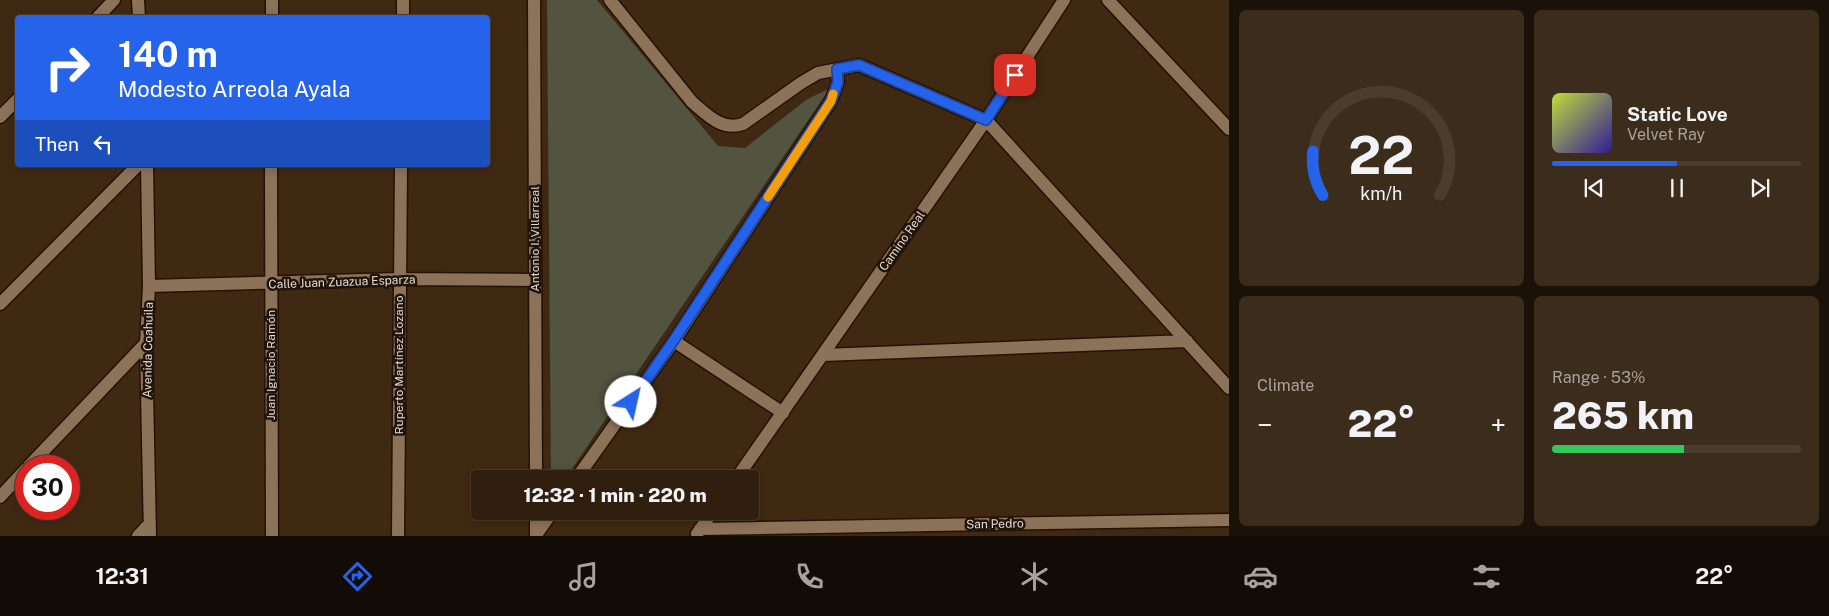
<!DOCTYPE html>
<meta charset="utf-8">
<style>
body{margin:0;font-family:"Public Sans",sans-serif;background:#3c2c1c;color:#f1f3f6;height:100vh;display:flex;flex-direction:column;font-size:19px;white-space:nowrap}
*{box-sizing:border-box;margin:0}
p{font-size:16px;color:#a8a29e}
.icon{flex:none;width:28px;height:28px;fill:none;stroke:currentColor;stroke-width:2;stroke-linecap:round;stroke-linejoin:round}
.map{position:relative;flex:1;overflow:hidden}
.side{display:flex;flex-direction:column;gap:10px;padding:10px;background:#1a1108;width:600px}
.side>*{flex:none}
.hud{position:absolute;left:15px;top:15px;width:475px;height:152px;border-radius:5px;box-shadow:0 2px 8px #0003,0 0 0 1px #4b3d2e;background:#2563eb;color:#fff;overflow:hidden}
.speed{position:absolute;left:15px;top:455px;display:flex;gap:10px;font-size:25px;font-weight:700;text-align:center}
.speed>*{display:grid;place-content:center;width:65px;height:65px;border-radius:50%;background:#301f0e;box-shadow:0 2px 8px #0003,0 0 0 1px #4b3d2e;line-height:1}
.speed .limit{border:8px solid #d22;background:#fff;color:#111}
.pin{position:absolute;display:grid;place-items:center;width:42px;height:42px;color:#fff;margin:-21px;border-radius:10px;box-shadow:0 2px 8px #0006}
.me{position:absolute;width:55px;margin:-28px;rotate:35deg;stroke-linejoin:round;filter:drop-shadow(0 0 4px #0008)}
.turn{display:flex;align-items:center;gap:18px;height:105px;padding:0 20px;font-size:22px}
.turn .icon{width:65px;height:65px;stroke-width:2.5}
.turn b{display:block;font-size:35px;line-height:42px}
.then{display:flex;align-items:center;height:48px;padding:0 20px;background:#0003;gap:10px;font-size:19px}
.big{font-size:38px;font-weight:800;line-height:1.1}
.side .widget{flex:1;display:flex;flex-direction:column;justify-content:center;gap:8px;min-width:0;padding:0 18px;border-radius:8px;background:#3c2c1c}
.side .dial{align-items:center;gap:0}
.dial svg{height:130px;overflow:visible;fill:none;stroke:#4b3d2e;stroke-width:7;stroke-linecap:round;text-anchor:middle}
.dial text{fill:#f1f3f6;stroke:none}
.song{display:flex;align-items:center;gap:15px}
.cover{width:60px;height:60px;border-radius:8px;background:linear-gradient(135deg,hsl(70 70% 55%),hsl(250 70% 35%))}
.played{height:5px;border-radius:2px;background:linear-gradient(90deg,#2563eb 50%,#4b3d2e 50%)}
.keys{display:flex;justify-content:space-around;direction:ltr}
.heat{display:flex;justify-content:space-between;align-items:center;font-size:28px;direction:ltr}
.charge{height:8px;border-radius:4px;background:linear-gradient(90deg,#34c759 53%,#4b3d2e 0)}
.side .tiles{flex:1;display:grid;gap:10px;grid-template-columns:repeat(2,1fr)}
.trip{position:absolute;left:471px;top:470px;width:288px;height:50px;border-radius:5px;background:#301f0e;box-shadow:0 2px 8px #0003,0 0 0 1px #4b3d2e;font-weight:800;line-height:50px;text-align:center}
.dock{display:flex;height:80px;justify-content:space-around;align-items:center;background:#130c06;color:#a8a29e}
.dock .icon{width:35px;height:35px}
.dock .current{color:#2563eb}
.dock b{font-size:22px;color:#f1f3f6}
main{display:flex;flex:1;min-height:0}
.map>svg:first-child{display:block}
.green{fill:#525440}
.lines{fill:none;stroke-linecap:round;stroke-linejoin:round}
.minor-casing{stroke:#261100;stroke-width:15}
.minor{stroke:#8d725a;stroke-width:12}
.route-casing{stroke:#184099;stroke-width:12}
.route{stroke:#2563eb;stroke-width:9}
.slow{stroke:#f59e0b;stroke-width:9}
.labels{text-anchor:middle;stroke-width:5;stroke-linejoin:round;paint-order:stroke}
.street-label{font-size:12px;fill:#e8d8cb;stroke:#1f140b}
</style>
<main>
<div class="map">
<svg width="1229" height="536" viewBox="0 0 1229 536">
<rect width="100%" height="100%" fill="#402913"/>
<path class="green" d="M547,0H597L718,146L745,148L806,100L830,88L565,479H551Z"/>
<g class="lines">
<defs>
<path id="minor" d="M138,0L139,18
M534,0L536,479
M610,0L692,102C707,115 722,131 743,124L801,83L818,73L859,65L986,120L1229,388
M1108,0L1229,129
M97,18L114,0
M272,18V0
M403,18V0
M0,117L18,99
M147,165L149,286L146,343L150,536
M271,165L272,536
M149,286L400,279L535,280
M0,304L138,165
M674,341L783,413
M823,355L1187,341
M29,466L146,343
M576,479L674,341L831,101L838,82L837,69
M736,479L986,120L1064,0
M0,497L26,469
M536,511V536
M700,529L1229,520
M697,534L713,511
M536,535L553,511
M138,536L150,523
M398,536L401,165"/>
</defs>
<use href="#minor" class="minor-casing"/>
<use href="#minor" class="minor"/>
</g>
<g class="lines">
<defs>
<path id="route" d="M631,402L674,340L831,101L838,82L837,69L859,65L866,68L986,120L1015,75"/>
</defs>
<use href="#route" class="route-casing"/>
<use href="#route" class="route"/>
<path class="slow" d="M768,197L831,101L833,94"/>
</g>
<g class="labels">
<g class="street-label">
<text transform="translate(535 239) rotate(-90)" y="4">Antonio I. Villarreal</text>
<text transform="translate(902 241) rotate(-55)" y="4">Camino Real</text>
<text transform="translate(342 282) rotate(-2)" y="4">Calle Juan Zuazua Esparza</text>
<text transform="translate(148 350) rotate(-89)" y="4">Avenida Coahuila</text>
<text transform="translate(271 365) rotate(-90)" y="4">Juan Ignacio Ramón</text>
<text transform="translate(399 365) rotate(-90)" y="4">Ruperto Martínez Lozano</text>
<text transform="translate(995 524) rotate(-1)" y="4">San Pedro</text>
</g>
</g>
</svg>
<div class="speed"><div class="limit">30</div></div>
<div class="pin" style="left:1015px;top:75px;background:#d93025"><svg class="icon" aria-label="arrive" viewBox="0 0 24 24"><path d="M6 21V4h12l-3 4 3 4H6"/></svg></div>
<svg class="me" style="left:631px;top:402px" viewBox="-20 -20 40 40"><circle r="19" fill="#fff"/><path d="M0-13L10 11 0 6-10 11z" fill="#2563eb"/></svg>
<div class="trip">12:32 · 1 min · 220 m</div>
<div class="hud">
<div class="turn"><svg class="icon" aria-label="right" viewBox="0 0 24 24"><path d="M7 20v-9h11M14 6l5 5-5 5"/></svg><div><b>140 m</b>Modesto Arreola Ayala</div></div>
<div class="then">Then<svg class="icon" aria-label="left" viewBox="0 0 24 24"><path d="M17 20v-9H6M10 6l-5 5 5 5"/></svg></div>
</div>
</div>
<section class="side">
<div class="tiles">
<div class="widget dial"><svg viewBox="0 0 100 80">
<path d="M14 69A42 42 0 1 1 86 69"/>
<path d="M14 69A42 42 0 0 1 8 42" stroke="#2563eb"/>
<text x="50" y="56" font-size="32" font-weight="700">22</text>
<text x="50" y="72" font-size="11">km/h</text>
</svg></div>
<div class="widget">
<div class="song"><i class="cover"></i><div><b>Static Love</b><p>Velvet Ray</p></div></div>
<div class="played"></div>
<div class="keys"><svg class="icon" aria-label="previous" viewBox="0 0 24 24"><path d="M18 5L8 12l10 7zM5 5v14"/></svg><svg class="icon" aria-label="pause" viewBox="0 0 24 24"><path d="M8 5v14M16 5v14"/></svg><svg class="icon" aria-label="next" viewBox="0 0 24 24"><path d="M6 5l10 7-10 7zM19 5v14"/></svg></div>
</div>
<div class="widget"><p>Climate</p>
<div class="heat"><a>−</a><b class="big">22°</b><a>+</a></div>
</div>
<div class="widget"><p>Range · 53%</p><b class="big">265 km</b><div class="charge"></div></div>
</div>
</section>
</main>
<nav class="dock">
<b>12:31</b>
<svg class="icon current" aria-label="directions" viewBox="0 0 24 24"><path d="M12 3l9 9-9 9-9-9zM9 14v-3h6M13 9l2 2-2 2"/></svg>
<svg class="icon" aria-label="music" viewBox="0 0 24 24"><path d="M9 18V5l10-2v13"/><circle cx="6" cy="18" r="3"/><circle cx="16" cy="16" r="3"/></svg>
<svg class="icon" aria-label="phone" viewBox="0 0 24 24"><path d="M5 4h4l2 5-3 2q2 4 5 5l2-3 5 2v4C11 20 4 13 5 4z"/></svg>
<svg class="icon" aria-label="climate" viewBox="0 0 24 24"><path d="M12 3v18M4 7l16 10M4 17L20 7"/></svg>
<svg class="icon" aria-label="car" viewBox="0 0 24 24"><path d="M5 17H2v-5l4-1 3-4h7l3 4 3 1v5h-3M9 17h6M6 11h13"/><circle cx="7" cy="17" r="2"/><circle cx="17" cy="17" r="2"/></svg>
<svg class="icon" aria-label="filters" viewBox="0 0 24 24"><path d="M4 7h16M4 17h16"/><circle cx="9" cy="7" r="2"/><circle cx="15" cy="17" r="2"/></svg>
<b>22°</b>
</nav>
